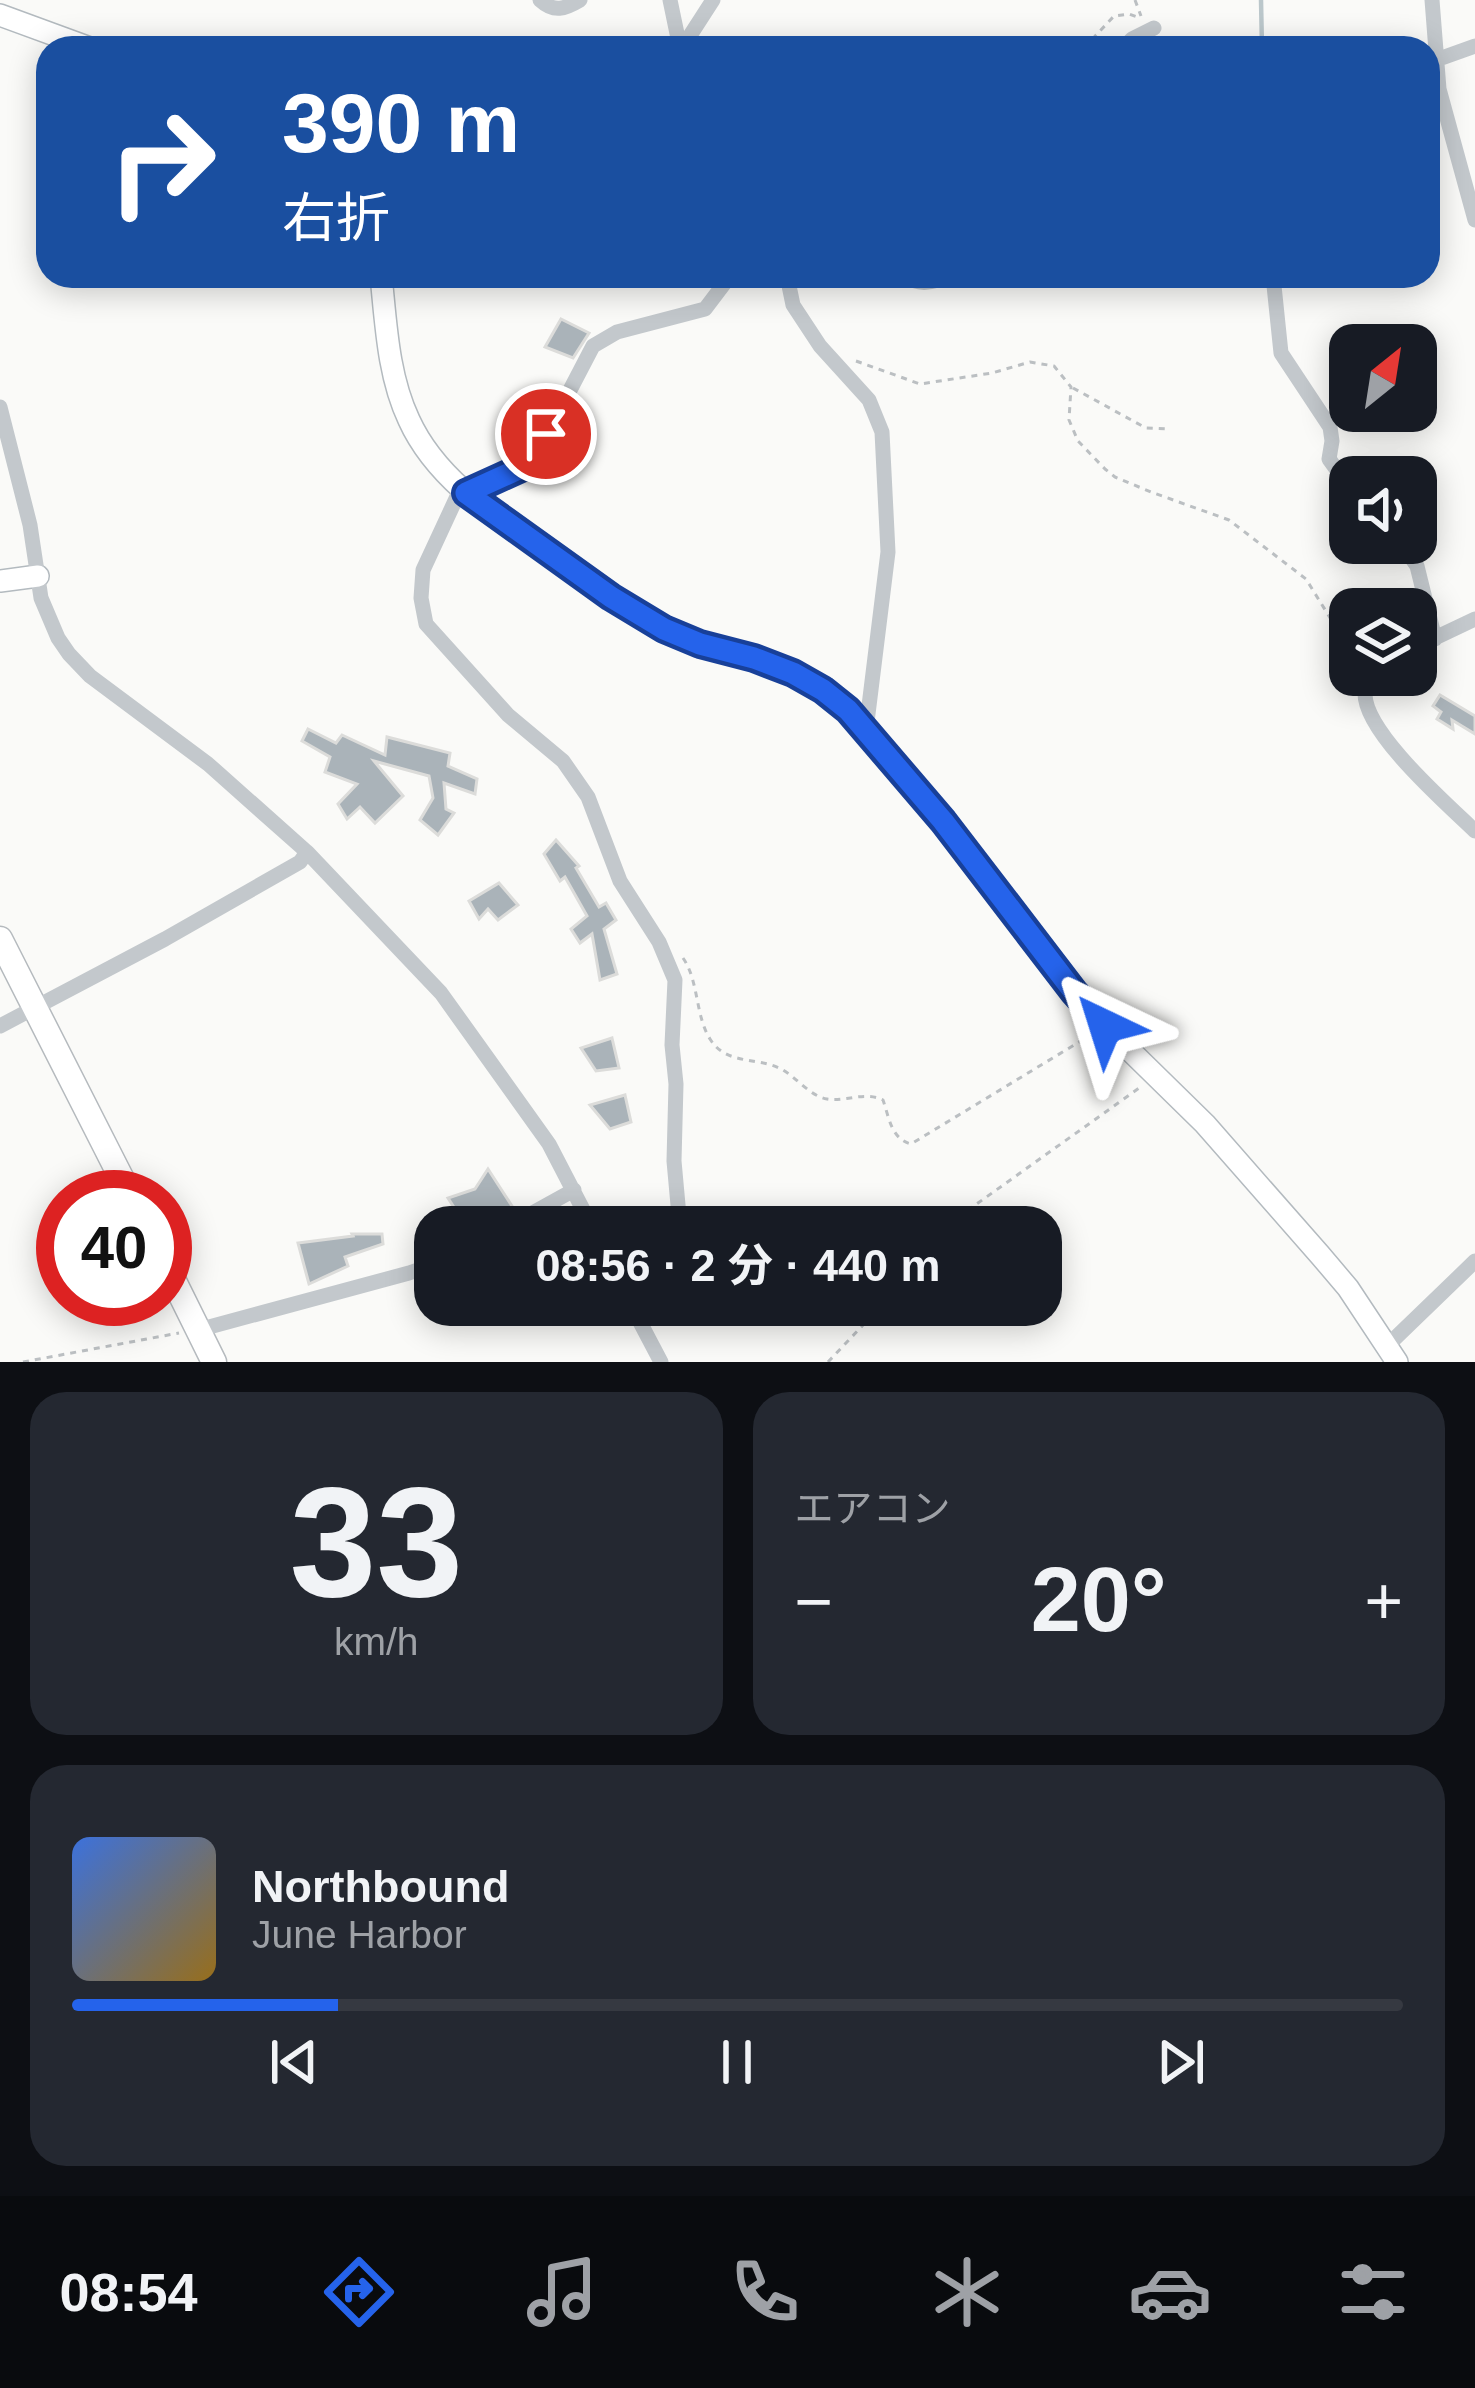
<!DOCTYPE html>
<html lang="ja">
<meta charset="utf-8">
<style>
body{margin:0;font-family:Helvetica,"Noto Sans JP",sans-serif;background:#242831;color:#f1f3f6;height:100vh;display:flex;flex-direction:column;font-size:45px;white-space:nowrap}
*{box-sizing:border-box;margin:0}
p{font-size:39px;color:#9ea1a6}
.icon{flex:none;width:66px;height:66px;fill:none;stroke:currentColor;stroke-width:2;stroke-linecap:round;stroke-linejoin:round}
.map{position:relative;height:1362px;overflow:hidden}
.side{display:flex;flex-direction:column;gap:30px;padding:30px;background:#0d0f14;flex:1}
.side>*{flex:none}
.banner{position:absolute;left:36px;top:36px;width:1404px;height:252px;border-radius:36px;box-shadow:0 6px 30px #0003;background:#1a4fa0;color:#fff;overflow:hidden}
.needle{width:78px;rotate:30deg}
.controls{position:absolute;left:1329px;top:324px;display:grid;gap:24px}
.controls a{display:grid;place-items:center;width:108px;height:108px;border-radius:24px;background:#171b24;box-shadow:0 6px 30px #0003;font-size:60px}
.speed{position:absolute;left:36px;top:1170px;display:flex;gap:24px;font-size:60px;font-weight:700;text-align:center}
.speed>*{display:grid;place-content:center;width:156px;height:156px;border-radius:50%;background:#171b24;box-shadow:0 6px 30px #0003;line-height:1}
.speed .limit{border:18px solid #d22;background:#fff;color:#111}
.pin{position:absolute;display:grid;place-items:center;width:102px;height:102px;color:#fff;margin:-51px;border:6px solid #fff;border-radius:50%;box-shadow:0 3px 12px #0007}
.me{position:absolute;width:132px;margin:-66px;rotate:319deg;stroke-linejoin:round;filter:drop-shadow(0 0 9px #0008)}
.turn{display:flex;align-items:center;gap:42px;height:252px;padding:0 48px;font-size:54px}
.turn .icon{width:156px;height:156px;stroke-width:2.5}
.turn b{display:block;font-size:84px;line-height:102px}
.big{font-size:90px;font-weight:700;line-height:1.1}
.side .widget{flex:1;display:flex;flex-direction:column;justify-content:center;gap:18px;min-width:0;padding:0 42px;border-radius:36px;background:#242831}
.side .dial{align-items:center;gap:0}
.dial b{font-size:156px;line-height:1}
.song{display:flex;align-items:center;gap:36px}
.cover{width:144px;height:144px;border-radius:18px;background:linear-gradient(135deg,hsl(220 70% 55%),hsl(40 70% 35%))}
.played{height:12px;border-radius:6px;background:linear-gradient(90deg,#2563eb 20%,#363941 20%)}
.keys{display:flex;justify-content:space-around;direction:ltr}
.heat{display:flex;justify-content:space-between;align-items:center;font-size:66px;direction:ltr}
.side .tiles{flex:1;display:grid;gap:30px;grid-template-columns:1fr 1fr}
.widget:last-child{grid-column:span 2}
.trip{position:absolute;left:414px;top:1206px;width:648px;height:120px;border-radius:36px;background:#171b24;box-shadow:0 6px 30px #0003;font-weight:700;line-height:120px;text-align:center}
.menu{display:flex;height:192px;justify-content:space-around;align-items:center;background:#090b0e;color:#9ea1a6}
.menu .icon{width:84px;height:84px}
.menu .active{color:#2563eb}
.menu b{font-size:54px;color:#f1f3f6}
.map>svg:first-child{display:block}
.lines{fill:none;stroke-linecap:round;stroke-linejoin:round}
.stream{stroke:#bbc7cb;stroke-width:4.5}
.building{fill:#aab3b9;stroke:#dcdcda;stroke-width:3}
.secondary-casing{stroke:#b3babf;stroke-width:24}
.primary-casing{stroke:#b5babe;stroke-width:27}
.path{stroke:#bbbfc2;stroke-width:3;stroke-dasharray:6 6;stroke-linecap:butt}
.street{stroke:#c3c8cc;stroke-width:15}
.secondary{stroke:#fff;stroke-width:21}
.primary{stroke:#fff;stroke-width:24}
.route-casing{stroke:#184099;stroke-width:30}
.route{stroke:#2563eb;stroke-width:21}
</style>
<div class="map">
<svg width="1475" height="1362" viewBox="0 0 1475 1362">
<rect width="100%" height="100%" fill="#fafaf8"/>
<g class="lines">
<path class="stream" d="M1261,0L1262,48"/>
</g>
<path class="building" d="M561,319L589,333L573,358L545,347Z
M1440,695L1475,716V734L1452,720L1453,729L1437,719L1441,712L1433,706Z
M308,729L336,743L342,735L385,755L387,737L450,753L448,766L477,779L475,794L444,783L446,809L454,813L438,835L420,820L433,798L429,776L374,761L403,796L375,823L360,807L347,819L338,804L357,784L325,772L330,757L302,741Z
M556,840L579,866L576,868L599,907L606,903L616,920L604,929L617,974L600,980L592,934L580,943L571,929L587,916L565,877L560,881L544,854Z
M499,883L518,905L498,920L488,909L479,919L469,901Z
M612,1038L619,1068L596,1071L581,1048Z
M625,1095L631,1122L610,1129L590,1105Z
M488,1169L512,1206L486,1224L475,1209L459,1215L448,1198L475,1189Z
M352,1234H382L383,1244L345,1257L348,1266L309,1284L298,1243L353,1236Z"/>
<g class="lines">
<defs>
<path id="secondary" d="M0,15L90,48
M381,276C386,324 388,376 409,420C439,486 507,523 563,563C598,587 633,616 672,632C739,660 788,661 848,710L991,881L1074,991L1105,1026L1205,1124L1320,1255L1348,1288L1397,1362
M0,581L38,576"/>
<path id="primary" d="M0,939L131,1197
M165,1263L214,1362"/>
</defs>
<use href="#secondary" class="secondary-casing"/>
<use href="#primary" class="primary-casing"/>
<path class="path" d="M1135,0L1141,16
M1166,38L1183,48
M1084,48L1114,16L1129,14L1140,18
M856,361L920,384L992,373L1030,362L1054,366L1071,387L1069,420L1078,441L1105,469L1115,477L1151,492L1229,520L1306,579L1337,629L1350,640
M1073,388L1146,428L1169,429
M683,958C699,981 695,1015 710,1039C726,1065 756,1057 779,1068C795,1075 809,1096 827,1099C846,1102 864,1091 883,1100C889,1117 891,1139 911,1144L1089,1036
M950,1227L964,1213L1142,1086
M23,1362L179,1333
M828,1362L882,1305"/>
<path class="street" d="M540,0C554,13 565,9 580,0
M670,0L680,48
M1432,0L1439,89L1475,220
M682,48L713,0
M1123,48L1132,39L1154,28
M1436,60L1475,46
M787,276L793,305L820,346L869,400L882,432L888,552L866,730
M907,276C918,286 934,283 945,276
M1273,276L1281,353L1330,427L1332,441L1329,459L1350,488
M0,407L30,525L41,598L58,638L69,654L90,676L208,764L307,852L441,993L549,1144L592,1227
M461,488L423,570L421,598L426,624L508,715L563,761L588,797L620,881L659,942L675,980L672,1045L676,1084L674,1161L680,1227
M466,493L532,463L593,346L617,332L705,309L730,276
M1401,543L1417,566L1435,639
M1416,647L1475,619
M1371,675C1370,677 1365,690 1365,693C1364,732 1447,804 1475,831
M0,1026L165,939L300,862L307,852
M507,1227L574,1190
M631,1305L661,1362
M198,1330L409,1273L435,1264
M1387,1346L1475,1261"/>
<use href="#secondary" class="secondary"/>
<use href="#primary" class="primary"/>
</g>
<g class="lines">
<defs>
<path id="route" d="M546,434L532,463L466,493L611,597L664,629L700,644L754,658L793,673L823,690L848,710L943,821L1074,992L1105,1026"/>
</defs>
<use href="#route" class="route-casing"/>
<use href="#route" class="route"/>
</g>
</svg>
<div class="controls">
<a><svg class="needle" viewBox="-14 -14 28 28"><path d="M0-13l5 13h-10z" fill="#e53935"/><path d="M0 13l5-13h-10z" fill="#9ea1a6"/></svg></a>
<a><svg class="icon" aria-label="sound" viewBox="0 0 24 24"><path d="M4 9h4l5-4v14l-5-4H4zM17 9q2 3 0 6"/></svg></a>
<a><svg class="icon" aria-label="layers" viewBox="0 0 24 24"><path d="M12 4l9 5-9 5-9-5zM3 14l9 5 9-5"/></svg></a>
</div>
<div class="speed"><div class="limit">40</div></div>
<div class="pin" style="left:546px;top:434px;background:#d93025"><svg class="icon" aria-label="arrive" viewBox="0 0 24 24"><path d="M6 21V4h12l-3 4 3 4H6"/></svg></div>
<svg class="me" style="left:1105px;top:1026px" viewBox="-20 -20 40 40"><path d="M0-17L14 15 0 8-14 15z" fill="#2563eb" stroke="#fff" stroke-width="4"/></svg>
<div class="trip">08:56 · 2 分 · 440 m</div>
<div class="banner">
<div class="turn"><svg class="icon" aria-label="right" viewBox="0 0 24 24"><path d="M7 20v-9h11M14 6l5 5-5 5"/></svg><div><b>390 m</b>右折</div></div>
</div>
</div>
<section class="side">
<div class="tiles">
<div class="widget dial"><b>33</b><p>km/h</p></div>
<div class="widget"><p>エアコン</p>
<div class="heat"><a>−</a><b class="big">20°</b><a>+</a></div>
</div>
<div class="widget">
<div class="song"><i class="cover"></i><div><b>Northbound</b><p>June Harbor</p></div></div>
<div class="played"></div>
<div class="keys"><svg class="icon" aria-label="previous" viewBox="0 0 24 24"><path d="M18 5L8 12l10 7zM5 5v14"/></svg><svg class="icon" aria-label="pause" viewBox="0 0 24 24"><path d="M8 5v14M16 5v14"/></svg><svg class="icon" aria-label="next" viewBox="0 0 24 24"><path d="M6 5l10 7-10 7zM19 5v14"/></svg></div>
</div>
</div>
</section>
<nav class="menu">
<b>08:54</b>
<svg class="icon active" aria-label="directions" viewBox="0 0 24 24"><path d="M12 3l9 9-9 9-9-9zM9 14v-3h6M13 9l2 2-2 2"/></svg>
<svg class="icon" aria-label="music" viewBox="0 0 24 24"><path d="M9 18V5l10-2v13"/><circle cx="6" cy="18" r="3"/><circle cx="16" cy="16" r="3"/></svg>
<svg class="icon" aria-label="phone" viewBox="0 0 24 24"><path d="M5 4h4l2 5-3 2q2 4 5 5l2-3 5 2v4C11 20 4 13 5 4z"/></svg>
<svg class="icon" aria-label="climate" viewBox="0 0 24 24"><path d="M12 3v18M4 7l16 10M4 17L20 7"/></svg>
<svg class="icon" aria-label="car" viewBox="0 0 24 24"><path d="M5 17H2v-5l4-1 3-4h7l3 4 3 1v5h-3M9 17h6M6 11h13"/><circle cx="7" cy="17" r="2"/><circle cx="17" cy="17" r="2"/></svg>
<svg class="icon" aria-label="filters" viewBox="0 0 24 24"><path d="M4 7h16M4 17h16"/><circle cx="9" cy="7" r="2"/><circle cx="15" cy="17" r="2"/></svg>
</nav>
